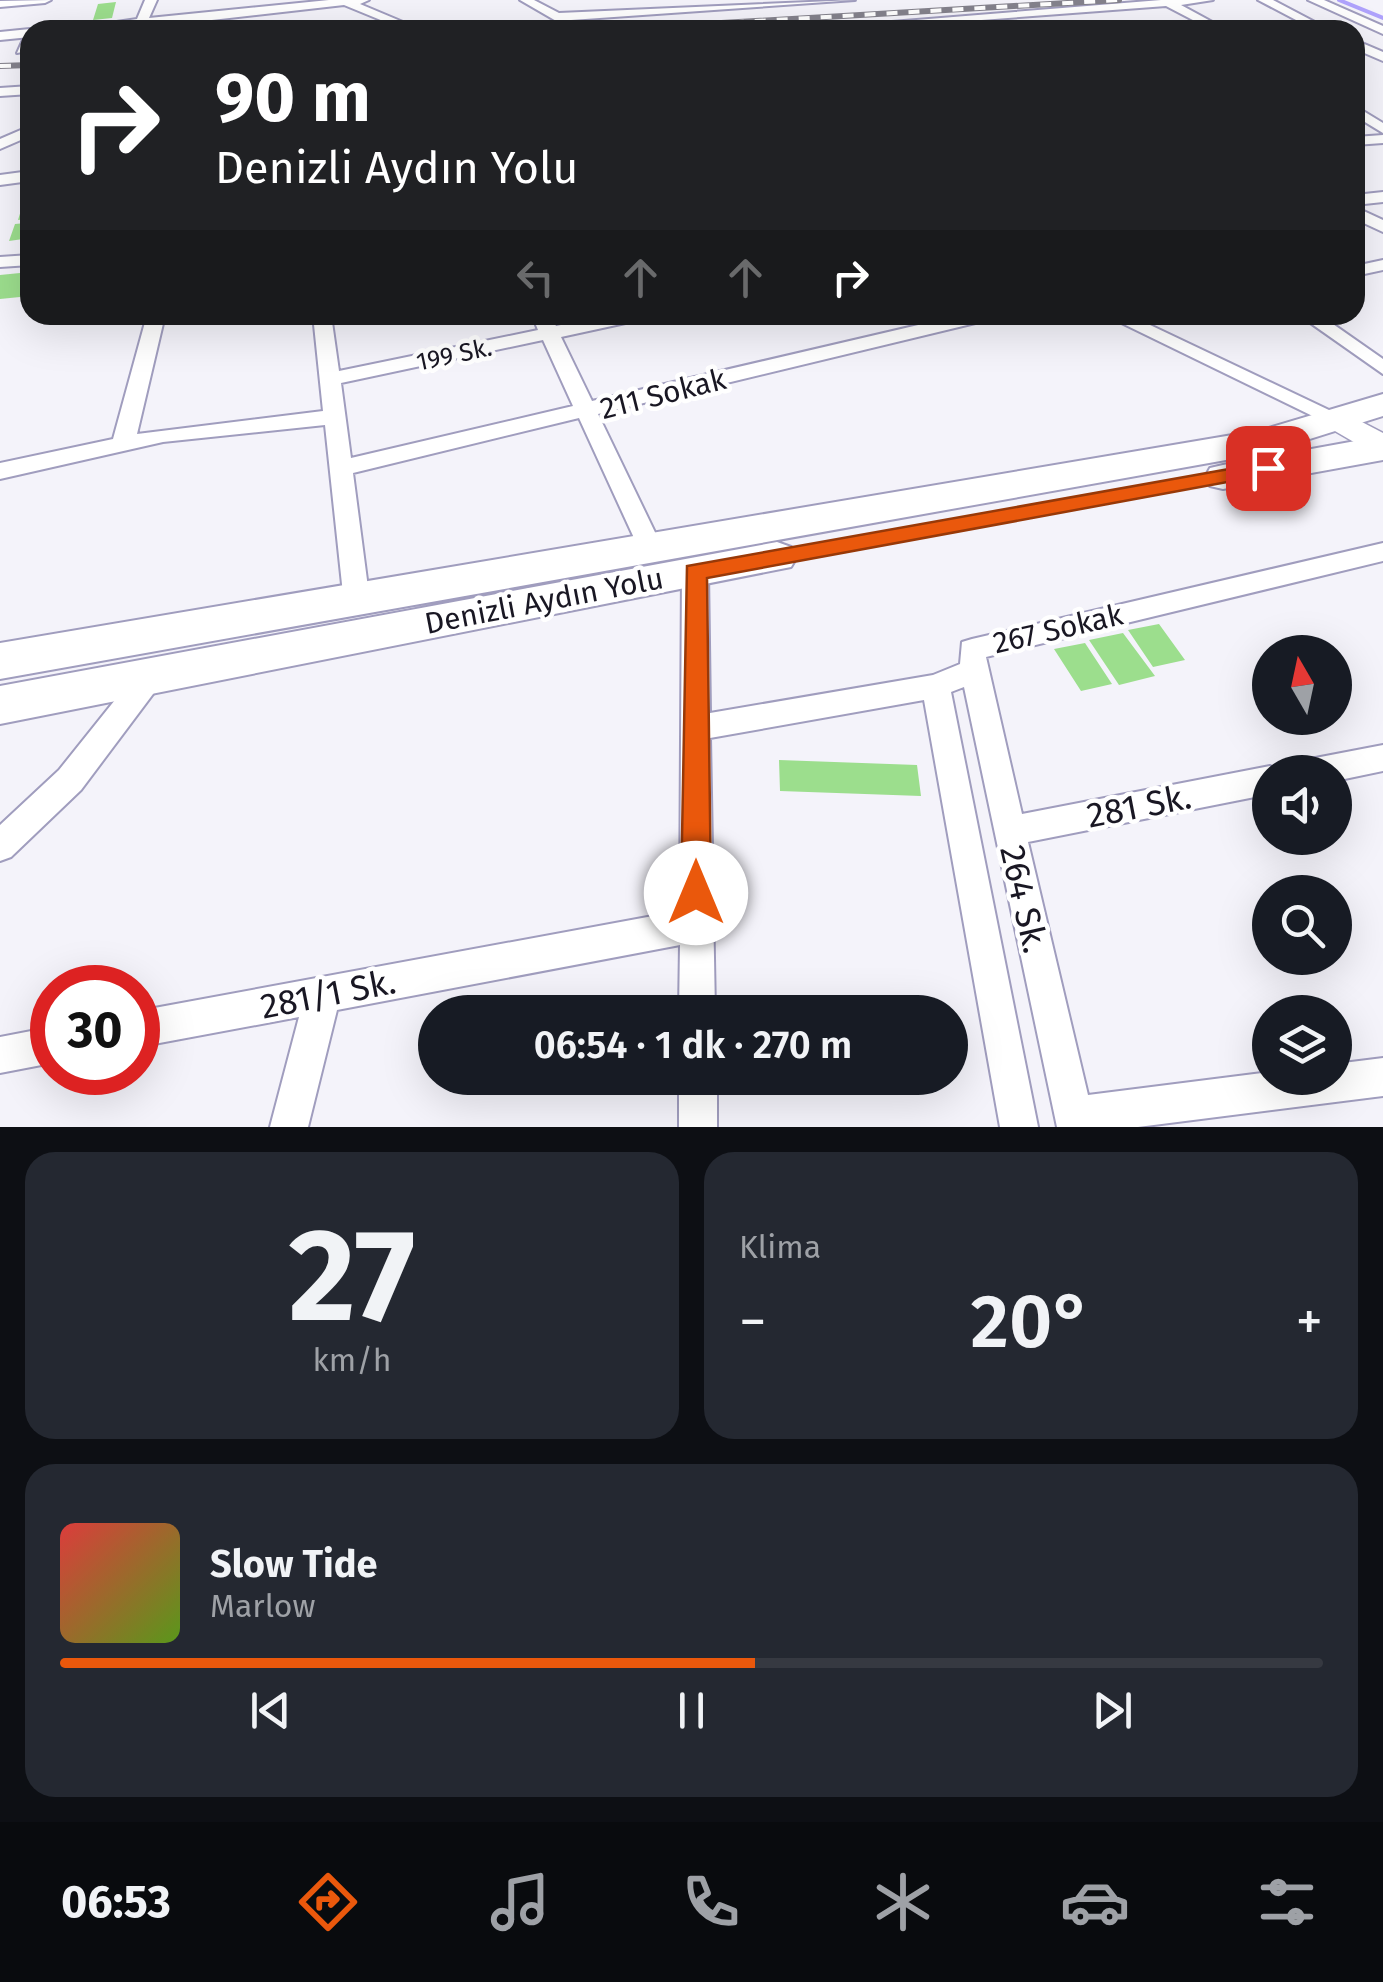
<!DOCTYPE html>
<html lang="tr">
<meta charset="utf-8">
<style>
body{margin:0;font-family:"Fira Sans",sans-serif;background:#242831;color:#f1f3f6;height:100vh;display:flex;flex-direction:column;font-size:38px;white-space:nowrap}
*{box-sizing:border-box;margin:0}
p{font-size:32px;color:#9ea1a6}
.icon{flex:none;width:55px;height:55px;fill:none;stroke:currentColor;stroke-width:2;stroke-linecap:round;stroke-linejoin:round}
.map{position:relative;height:1127px;overflow:hidden}
.panel{display:flex;flex-direction:column;gap:25px;padding:25px;background:#0d0f14;flex:1}
.panel>*{flex:none}
.guide{position:absolute;left:20px;top:20px;width:1345px;height:305px;border-radius:30px;box-shadow:0 10px 40px #0002;background:#202124;color:#fff;overflow:hidden}
.needle{width:65px;rotate:351deg}
.controls{position:absolute;left:1252px;top:635px;display:grid;gap:20px}
.controls a{display:grid;place-items:center;width:100px;height:100px;border-radius:50%;background:#171b24;box-shadow:0 10px 40px #0002;font-size:50px}
.speed{position:absolute;left:30px;top:965px;display:flex;gap:20px;font-size:50px;font-weight:700;text-align:center}
.speed>*{display:grid;place-content:center;width:130px;height:130px;border-radius:50%;background:#171b24;box-shadow:0 10px 40px #0002;line-height:1}
.speed .limit{border:15px solid #d22;background:#fff;color:#111}
.pin{position:absolute;display:grid;place-items:center;width:85px;height:85px;color:#fff;margin:-42px;border-radius:20px;box-shadow:0 5px 15px #0006}
.me{position:absolute;width:110px;margin:-55px;rotate:0deg;stroke-linejoin:round;filter:drop-shadow(0 0 8px #0008)}
.turn{display:flex;align-items:center;gap:35px;height:210px;padding:0 30px;font-size:45px}
.turn .icon{width:130px;height:130px;stroke-width:2.5}
.turn b{display:block;font-size:70px;line-height:85px}
.lanes{display:flex;align-items:center;height:95px;padding:0 30px;background:#0003;justify-content:center;gap:50px;direction:ltr}
.lanes .off{opacity:.35}
.big{font-size:75px;font-weight:600;line-height:1.1}
.panel .tile{flex:1;display:flex;flex-direction:column;justify-content:center;gap:15px;min-width:0;padding:0 35px;border-radius:30px;background:#242831}
.panel .dial{align-items:center;gap:0}
.dial b{font-size:130px;line-height:1}
.song{display:flex;align-items:center;gap:30px}
.cover{width:120px;height:120px;border-radius:15px;background:linear-gradient(135deg,hsl(0 70% 55%),hsl(90 70% 35%))}
.played{height:10px;border-radius:5px;background:linear-gradient(90deg,#ea580c 55%,#363941 55%)}
.keys{display:flex;justify-content:space-around;direction:ltr}
.heat{display:flex;justify-content:space-between;align-items:center;font-size:55px;direction:ltr}
.panel .tiles{flex:1;display:grid;gap:25px;grid-template-columns:1fr 1fr}
.tile:last-child{grid-column:span 2}
.trip{position:absolute;left:418px;top:995px;width:550px;height:100px;border-radius:50px;background:#171b24;box-shadow:0 10px 40px #0002;font-weight:600;line-height:100px;text-align:center}
.dock{display:flex;height:160px;justify-content:space-around;align-items:center;background:#090b0e;color:#9ea1a6}
.dock .icon{width:70px;height:70px}
.dock .active{color:#ea580c}
.dock b{font-size:45px;color:#f1f3f6}
.map>svg:first-child{display:block}
.lines{fill:none;stroke-linecap:round;stroke-linejoin:round}
.stream{stroke:#afa2fc;stroke-width:4}
.building{fill:#9cde8d}
.service-casing{stroke:#a09dbe;stroke-width:4}
.minor-casing{stroke:#a09dbe;stroke-width:4}
.primary-casing{stroke:#a09dbe;stroke-width:3}
.trunk-casing{stroke:#a09dbe;stroke-width:4}
.service{fill:#fff;fill-rule:evenodd}
.minor{fill:#fff;fill-rule:evenodd}
.primary{fill:#fff;fill-rule:evenodd}
.trunk{fill:#fff;fill-rule:evenodd}
.rail-casing{stroke:#84828c;stroke-width:6}
.rail{stroke:#fff;stroke-width:4;stroke-dasharray:11;stroke-linecap:butt}
.route{fill:#ea580c;stroke:#983908;stroke-width:2.5}
.labels{text-anchor:middle;stroke-width:9;stroke-linejoin:round;paint-order:stroke}
.far-street-label{font-size:25px;fill:#191723;stroke:#fff}
.street-label{font-size:30px;fill:#191723;stroke:#fff}
.near-street-label{font-size:35px;fill:#191723;stroke:#fff}
</style>
<div class="map">
<svg width="1383" height="1127" viewBox="0 0 1383 1127">
<rect width="100%" height="100%" fill="#f4f3fa"/>
<g class="lines">
<path class="stream" d="M1339,0L1383,18"/>
</g>
<path class="building" d="M116,2L112,18L93,20L98,4Z
M358,22L357,26L373,25V30H313L314,24Z
M30,206V238L9,241L15,224L26,223L27,219L18,220L22,207Z
M30,272V296L0,299V275Z
M1159,624L1185,660L1153,667L1128,630Z
M1123,633L1155,676L1119,685L1089,640Z
M1085,643L1112,684L1081,691L1054,649Z
M779,760L917,765L921,796L780,791Z"/>
<g class="lines">
<defs>
<path id="service" d="M30,31V37L22,52L17,53L26,33Z
M30,48V53L27,51Z"/>
<path id="minor" d="M51,0L45,3L0,7V1Z
M145,0H157L149,18L329,0H369L360,4L422,30H405L344,5L141,28L62,30L137,19Z
M520,0H534L559,13L855,0L571,20L578,25L572,29L489,30L558,22Z
M1161,0H1213L1181,5L1227,30H1212L1166,6L848,30H793Z
M1258,0H1273L1330,30H1315Z
M1308,0H1324L1383,26V34Z
M30,29V37L0,40V32Z
M1355,40L1383,52V61L1355,49Z
M30,86V94L0,96V88Z
M1355,106L1383,123V133L1355,116Z
M30,126V136L0,149V139Z
M1383,135V143L1355,145V137Z
M30,171V181L0,185V175Z
M1383,192V202L1355,205V195Z
M1355,207L1383,220V232L1355,219Z
M30,255V265L0,267V257Z
M1383,260V270L1355,276V266Z
M147,315H165L137,434L323,411L313,315H331L339,371L538,330L532,315H550L556,326L609,315H646L644,319L561,337L592,401L961,315H994L992,319L598,414L664,551L652,560L640,551L579,418L353,473L370,603L366,610H348L344,603L325,425L163,442L0,479V463L113,439ZM543,340L573,406L351,458L341,383Z
M1105,315H1129L1350,420L1339,427L1331,425Z
M1299,315H1320L1383,359V374Z
M1383,543V561L986,657L1022,814L1270,766L1282,772H1270V794L1028,842L1088,1095L1270,1072V1078H1335V1064L1383,1058V1096L1138,1127H1057L964,687L951,692L1038,1127H1000L924,700L710,738L715,1012H679L680,945L337,1010L308,1127H270L299,1017L138,1047V1011L680,911L682,572L686,565H704L708,572L710,713L933,675L960,664L962,642L972,639Z
M149,667L159,670L163,678L159,686L81,790L11,857L0,861V825L59,770L139,670Z
M1383,745V771L1335,781V772H1295L1299,762L1310,759Z
M52,1027V1063L0,1073V1037Z
M679,1078H717V1127H679Z"/>
<path id="primary" d="M1339,410L1383,433V459L1328,427L1323,420L1328,413Z"/>
<path id="trunk" d="M1383,394V416L1265,453L0,679V643L1262,430Z
M1383,436V460L1223,489L1210,486L1205,477L1210,468L1223,465Z
M777,542L791,547L797,557L791,567L0,724V686Z"/>
</defs>
<use href="#service" class="service-casing"/>
<use href="#minor" class="minor-casing"/>
<use href="#primary" class="primary-casing"/>
<use href="#trunk" class="trunk-casing"/>
<use href="#service" class="service"/>
<use href="#minor" class="minor"/>
<use href="#primary" class="primary"/>
<use href="#trunk" class="trunk"/>
<defs>
<path id="rail" d="M601,30L1119,0
M0,66L30,65"/>
</defs>
<use href="#rail" class="rail-casing"/>
<use href="#rail" class="rail"/>
</g>
<path class="route" d="M1268,462L1276,464V473L707,578L711,893L706,903L696,907L685,903L681,893L687,566Z"/>
<g class="labels">
<g class="far-street-label">
<text transform="translate(454 354) rotate(-12)" y="9">199 Sk.</text>
</g>
<g class="street-label">
<text transform="translate(663 394) rotate(-14)" y="10">211 Sokak</text>
<text transform="translate(544 601) rotate(-11)" y="10">Denizli Aydın Yolu</text>
<text transform="translate(1058 629) rotate(-13)" y="10">267 Sokak</text>
</g>
<g class="near-street-label">
<text transform="translate(1139 806) rotate(-11)" y="12">281 Sk.</text>
<text transform="translate(1024 899) rotate(77)" y="12">264 Sk.</text>
<text transform="translate(328 994) rotate(-11)" y="12">281/1 Sk.</text>
</g>
</g>
</svg>
<div class="controls">
<a><svg class="needle" viewBox="-14 -14 28 28"><path d="M0-13l5 13h-10z" fill="#e53935"/><path d="M0 13l5-13h-10z" fill="#9ea1a6"/></svg></a>
<a><svg class="icon" aria-label="sound" viewBox="0 0 24 24"><path d="M4 9h4l5-4v14l-5-4H4zM17 9q2 3 0 6"/></svg></a>
<a><svg class="icon" aria-label="search" viewBox="0 0 24 24"><circle cx="10" cy="10" r="6"/><path d="M15 15l6 6"/></svg></a>
<a><svg class="icon" aria-label="layers" viewBox="0 0 24 24"><path d="M12 4l9 5-9 5-9-5zM3 14l9 5 9-5"/></svg></a>
</div>
<div class="speed"><div class="limit">30</div></div>
<div class="pin" style="left:1268px;top:468px;background:#d93025"><svg class="icon" aria-label="arrive" viewBox="0 0 24 24"><path d="M6 21V4h12l-3 4 3 4H6"/></svg></div>
<svg class="me" style="left:696px;top:893px" viewBox="-20 -20 40 40"><circle r="19" fill="#fff"/><path d="M0-13L10 11 0 6-10 11z" fill="#ea580c"/></svg>
<div class="trip">06:54 · 1 dk · 270 m</div>
<div class="guide">
<div class="turn"><svg class="icon" aria-label="right" viewBox="0 0 24 24"><path d="M7 20v-9h11M14 6l5 5-5 5"/></svg><div><b>90 m</b>Denizli Aydın Yolu</div></div>
<div class="lanes"><svg class="icon off" aria-label="left" viewBox="0 0 24 24"><path d="M17 20v-9H6M10 6l-5 5 5 5"/></svg><svg class="icon off" aria-label="ahead" viewBox="0 0 24 24"><path d="M12 20V5M6 11l6-6 6 6"/></svg><svg class="icon off" aria-label="ahead" viewBox="0 0 24 24"><path d="M12 20V5M6 11l6-6 6 6"/></svg><svg class="icon" aria-label="right" viewBox="0 0 24 24"><path d="M7 20v-9h11M14 6l5 5-5 5"/></svg></div>
</div>
</div>
<section class="panel">
<div class="tiles">
<div class="tile dial"><b>27</b><p>km/h</p></div>
<div class="tile"><p>Klima</p>
<div class="heat"><a>−</a><b class="big">20°</b><a>+</a></div>
</div>
<div class="tile">
<div class="song"><i class="cover"></i><div><b>Slow Tide</b><p>Marlow</p></div></div>
<div class="played"></div>
<div class="keys"><svg class="icon" aria-label="previous" viewBox="0 0 24 24"><path d="M18 5L8 12l10 7zM5 5v14"/></svg><svg class="icon" aria-label="pause" viewBox="0 0 24 24"><path d="M8 5v14M16 5v14"/></svg><svg class="icon" aria-label="next" viewBox="0 0 24 24"><path d="M6 5l10 7-10 7zM19 5v14"/></svg></div>
</div>
</div>
</section>
<nav class="dock">
<b>06:53</b>
<svg class="icon active" aria-label="directions" viewBox="0 0 24 24"><path d="M12 3l9 9-9 9-9-9zM9 14v-3h6M13 9l2 2-2 2"/></svg>
<svg class="icon" aria-label="music" viewBox="0 0 24 24"><path d="M9 18V5l10-2v13"/><circle cx="6" cy="18" r="3"/><circle cx="16" cy="16" r="3"/></svg>
<svg class="icon" aria-label="phone" viewBox="0 0 24 24"><path d="M5 4h4l2 5-3 2q2 4 5 5l2-3 5 2v4C11 20 4 13 5 4z"/></svg>
<svg class="icon" aria-label="climate" viewBox="0 0 24 24"><path d="M12 3v18M4 7l16 10M4 17L20 7"/></svg>
<svg class="icon" aria-label="car" viewBox="0 0 24 24"><path d="M5 17H2v-5l4-1 3-4h7l3 4 3 1v5h-3M9 17h6M6 11h13"/><circle cx="7" cy="17" r="2"/><circle cx="17" cy="17" r="2"/></svg>
<svg class="icon" aria-label="filters" viewBox="0 0 24 24"><path d="M4 7h16M4 17h16"/><circle cx="9" cy="7" r="2"/><circle cx="15" cy="17" r="2"/></svg>
</nav>
